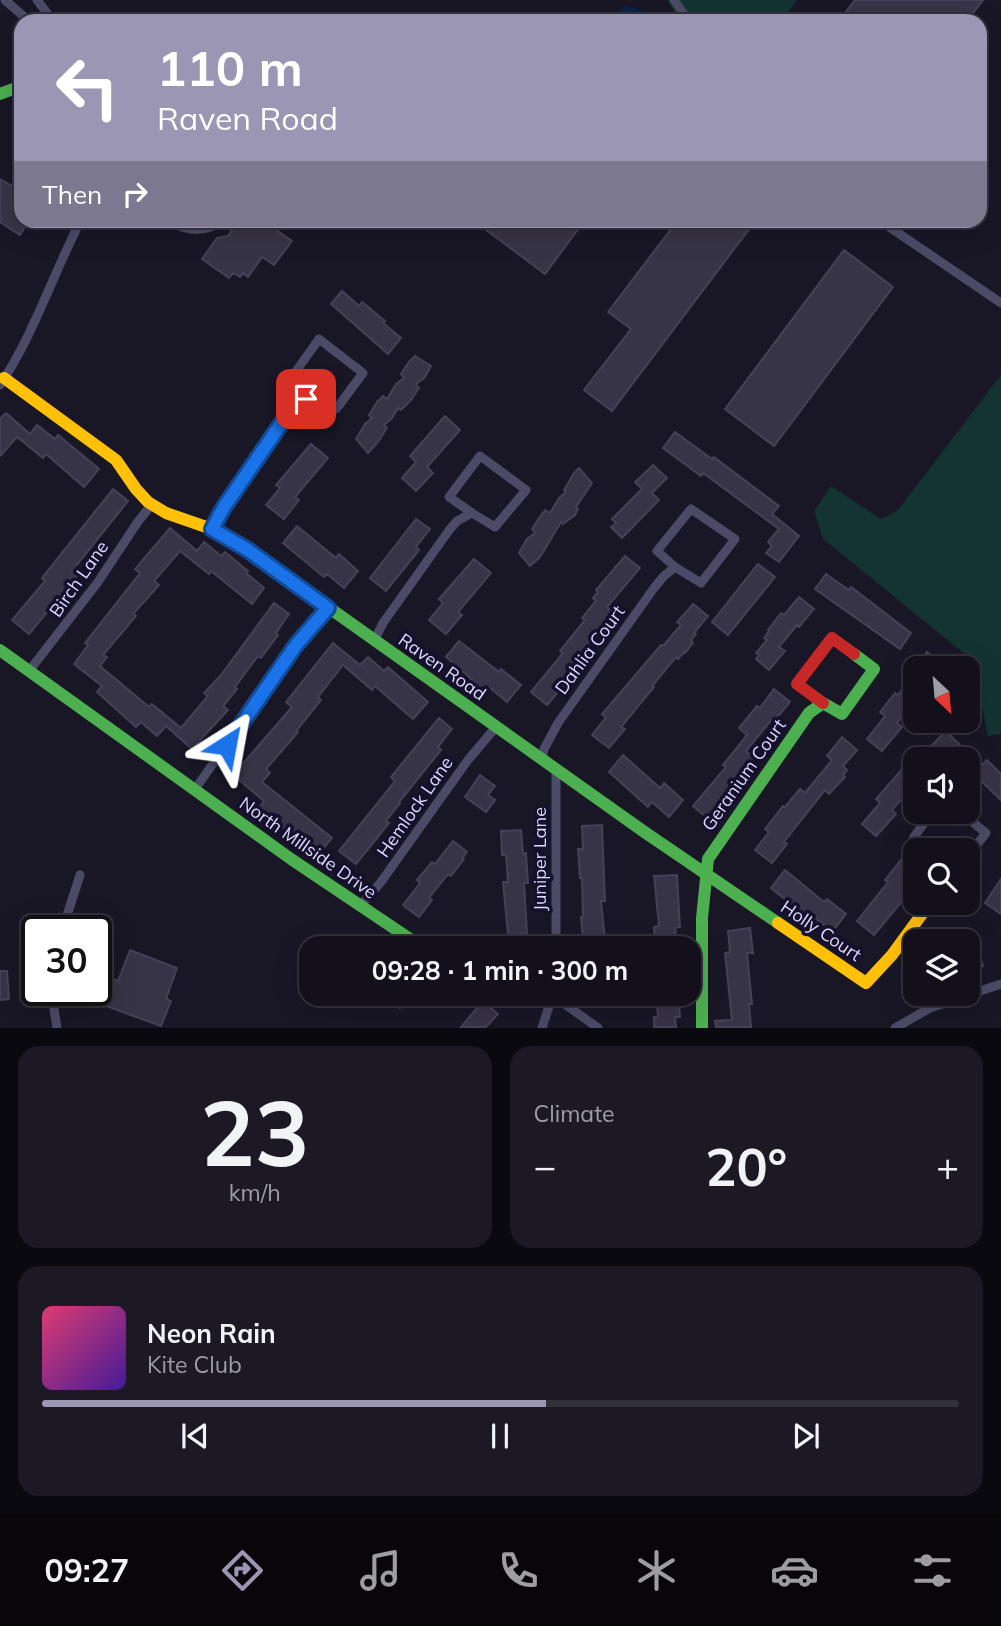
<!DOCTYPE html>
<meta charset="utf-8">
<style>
body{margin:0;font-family:Mulish,sans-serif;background:#1c1925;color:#f1f3f6;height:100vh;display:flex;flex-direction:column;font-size:26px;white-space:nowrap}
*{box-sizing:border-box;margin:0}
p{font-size:23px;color:#9d9da3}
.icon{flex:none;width:38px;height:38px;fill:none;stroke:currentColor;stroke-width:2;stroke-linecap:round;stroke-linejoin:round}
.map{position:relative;height:1028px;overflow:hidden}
.panel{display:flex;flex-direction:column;gap:18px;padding:18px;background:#0a090f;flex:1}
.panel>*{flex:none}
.guide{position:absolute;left:14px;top:14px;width:973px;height:214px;border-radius:21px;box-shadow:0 7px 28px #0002,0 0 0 2px #32303b;background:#9a96b3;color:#fff;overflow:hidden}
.needle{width:46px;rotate:154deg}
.buttons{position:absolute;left:903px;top:656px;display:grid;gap:14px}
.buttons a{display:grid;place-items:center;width:77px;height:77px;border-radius:14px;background:#13101c;box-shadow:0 7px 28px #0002,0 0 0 2px #32303b;font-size:35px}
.speed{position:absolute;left:21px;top:915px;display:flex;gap:14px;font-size:35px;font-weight:700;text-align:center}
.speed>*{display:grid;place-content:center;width:91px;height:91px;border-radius:50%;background:#13101c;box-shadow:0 7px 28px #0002,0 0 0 2px #32303b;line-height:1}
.speed .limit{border:4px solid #111;border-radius:10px;background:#fff;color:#111}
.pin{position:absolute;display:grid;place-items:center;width:60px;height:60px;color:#fff;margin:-30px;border-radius:14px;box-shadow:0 4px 10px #0006}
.me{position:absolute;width:77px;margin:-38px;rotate:34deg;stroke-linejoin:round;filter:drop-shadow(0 0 5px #0008)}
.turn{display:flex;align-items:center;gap:24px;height:147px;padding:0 28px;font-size:32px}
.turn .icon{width:91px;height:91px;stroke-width:2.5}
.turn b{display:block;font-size:49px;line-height:60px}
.then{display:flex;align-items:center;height:66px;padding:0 28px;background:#0003;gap:14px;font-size:26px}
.big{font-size:52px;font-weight:700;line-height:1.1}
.panel .tile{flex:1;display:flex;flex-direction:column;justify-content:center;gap:10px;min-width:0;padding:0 24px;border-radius:21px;background:#1c1925}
.panel .dial{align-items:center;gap:0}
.dial b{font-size:91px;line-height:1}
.song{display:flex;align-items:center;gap:21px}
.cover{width:84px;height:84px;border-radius:10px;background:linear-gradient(135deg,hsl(340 70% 55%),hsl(260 70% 35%))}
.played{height:7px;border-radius:4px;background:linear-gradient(90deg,#9a96b3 55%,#32303b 55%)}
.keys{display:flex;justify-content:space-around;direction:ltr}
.heat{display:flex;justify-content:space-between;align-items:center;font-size:38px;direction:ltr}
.panel .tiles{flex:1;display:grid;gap:18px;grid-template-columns:1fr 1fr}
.tile:last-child{grid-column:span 2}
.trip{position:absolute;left:299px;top:936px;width:402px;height:70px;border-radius:21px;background:#13101c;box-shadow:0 7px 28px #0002,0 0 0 2px #32303b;font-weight:700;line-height:70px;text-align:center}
.menu{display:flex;height:112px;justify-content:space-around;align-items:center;background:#08060b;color:#9d9da3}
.menu .icon{width:49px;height:49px}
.menu .active{color:#9a96b3}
.menu b{font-size:32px;color:#f1f3f6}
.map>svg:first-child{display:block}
.green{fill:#143333}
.water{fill:#0a2149}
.building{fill:#383447;stroke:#454158;stroke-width:2}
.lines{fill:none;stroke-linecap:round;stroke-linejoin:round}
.street{stroke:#4c4b67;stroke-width:9}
.fast{stroke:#4caf50;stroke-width:12}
.slow{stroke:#ffc107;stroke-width:12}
.jam{stroke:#c62828;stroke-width:12}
.route-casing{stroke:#114b97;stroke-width:18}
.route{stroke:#1a73e8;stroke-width:12}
.labels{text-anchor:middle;stroke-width:7;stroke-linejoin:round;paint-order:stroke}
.street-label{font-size:18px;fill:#dfdbff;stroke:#15102c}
</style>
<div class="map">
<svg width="1001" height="1028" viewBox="0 0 1001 1028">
<rect width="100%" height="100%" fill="#191626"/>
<path class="green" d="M667,0H797L782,21H680Z
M1001,375V734L988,736L972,660L823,539L814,511L831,486L881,519L898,510Z"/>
<path class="water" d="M625,6C637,9 647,10 654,21H614C614,14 619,10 625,6Z"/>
<path class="building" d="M855,0H983L967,21H839Z
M0,179L21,191V220H29L20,235L0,222Z
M239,220H281L275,229L292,241L274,265L262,257L248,277L243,273L240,277L233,273L229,278L202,259L217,238L228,236Z
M473,220H585L545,274Z
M678,220H756L612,411L584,390L631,329L608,312Z
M844,250L893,287L774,446L725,409Z
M342,291L359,306L362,302L385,321L383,323L401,338L388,354L331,304Z
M415,356L431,366L424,378L416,384L419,388L411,400L401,410L398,408L392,418L384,425L387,428L378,442L368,453L356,439L365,424L372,418L369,415L377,402L383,396L387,399L396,384L404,378L401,374L409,362Z
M6,413L30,434L37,425L55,439L58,435L99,469L84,487L46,454L43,458L17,437L0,456V419Z
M445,416L460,430L427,467L433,473L416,491L402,478L416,462L410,456Z
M675,432L712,459L714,457L779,506L772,514L799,536L779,562L766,553L772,546L768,542L779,529L703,473L701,476L663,448Z
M311,444L328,458L295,497L299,500L284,519L266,505L280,488L276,485Z
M653,465L667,478L652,493L659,500L622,538L611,527L616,523L612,519L642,489L635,482Z
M579,468L592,483L576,507L578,509L575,515L563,524L561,522L540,557L530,566L519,553L527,539L535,533L532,529L539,518L545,510L550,513L559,498L566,492L564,490L574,473Z
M113,489L128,501L72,571L77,576L29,634L12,620L45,581L42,578Z
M416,519L430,529L416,547L419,550L386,591L370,578Z
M297,526L336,558L339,554L358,571L344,588L327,574L324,577L283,543Z
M170,528L197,551L204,542L221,556L225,552L248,571L246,573L264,588L252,604L211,571L209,574L180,551L154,581L159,585L133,614L136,616L103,655L107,657L100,666L149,707L152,704L181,728L208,696L204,693L221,675L274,603L289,614L276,633L278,635L261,658L258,656L249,668L235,687L237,689L223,706L228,710L192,749L166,726L157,736L141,722L136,727L97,692L102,686L74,664L88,645L85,643L140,573L135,569Z
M625,556L640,568L607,607L613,612L588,641L592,644L578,661L583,665L565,688L563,686L547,705L531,692L563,653L560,651L585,620L582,618L596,601L593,598L598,592L596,590Z
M474,559L491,573L458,612L462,615L446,634L429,620L443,603L439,599Z
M758,564L775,577L728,635L712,622Z
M826,574L849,590L851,587L911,633L900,649L815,589Z
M799,597L814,609L799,627L797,625L779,647L785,651L769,670L756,659L759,655L756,653L767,640L764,638L769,631L768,630L781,613L784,615Z
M693,604L708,616L694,633L696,634L691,640L693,643L685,653L684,652L678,659L676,657L652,686L654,687L621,727L625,729L609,748L592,735L606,717L602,714L661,645L663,646L681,625L677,622Z
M459,641L499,672L501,669L521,685L507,702L489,687L486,692L446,657Z
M333,643L360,665L368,657L384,671L388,667L428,702L413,719L375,686L372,690L343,665L318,697L321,700L297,730L298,732L266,769L270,773L262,782L332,838L321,851L303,837L300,841L259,808L264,801L233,775L292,707L286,702Z
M927,652L947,668H914Z
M915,674V709L911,706L897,723L902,727L882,751L867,739L885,716L880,712L895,693L898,695Z
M774,689L790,702L775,720L773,718L746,751L755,759L741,776L746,779L727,803L725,801L710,820L693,806L726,767L723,765L747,735L739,728L757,706L760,708Z
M439,718L452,729L438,747L441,750L399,802L400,803L386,821L389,823L356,864L339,851L395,781L391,777Z
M946,731L981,766L987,760L1001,774V800L976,776L968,784V760H947L932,745Z
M842,737L857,750L843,766L847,770L843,775L845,777L829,794L825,790L784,842L787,844L772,863L755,850L769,832L765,829L783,806L785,807L800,789L805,793L832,760L827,756Z
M623,755L660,788L664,783L683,800L669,817L652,802L648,807L609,772Z
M911,759L915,763V784L892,810L896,814L876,836L862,824L880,803L876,799Z
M480,775L495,786L488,795L495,800L486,812L465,797Z
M602,825L605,901H601L605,939H600L601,948H578L577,939H583L581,917H583L582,878H580L578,849H583L582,826Z
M521,830L523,854L526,853L528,883H524L527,934L508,935L503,882H508L506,855H502L501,831Z
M453,841L467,852L462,858L464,859L451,876L448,874L429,898L432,900L419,917L403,905L420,883L417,880L432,862L435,864Z
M901,860L915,871V876L904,891L908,894L874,935L857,921L888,882L885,880Z
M785,870L824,902L827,899L846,914L832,932L815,918L812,921L771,888Z
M677,875L680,927L675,928L677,948H655L654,927L659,926L654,876Z
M1001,879V914L985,903Z
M750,928L753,953H747L752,1004H749L751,1027H716L715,1021L732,1020L725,953L730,952L728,931Z
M976,945L983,966L968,972V948Z
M130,950L177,968L166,999L171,1001L161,1026L95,1002L105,976L118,981Z
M0,971H7L9,999L0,1000Z
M380,994H410L400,1008Z
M656,994H678L680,1017H675L676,1027H654V1017H658Z
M483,1001L498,1014L486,1027H461Z"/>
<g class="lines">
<path class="street" d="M5,0L29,21
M37,0L53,21
M674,0L689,21
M170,220C186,233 208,232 224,220
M879,220L1001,303
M0,385C34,334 53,274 81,220
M691,509L735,539L701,583L675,567L657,551Z
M212,529L224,507L292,411L306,399L330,412L337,408L363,373L319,339L289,381L306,399
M374,641L383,623L450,529L457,521L472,513L495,527L526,490L480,456L449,497L472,513
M29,671L98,582L137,523L152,504
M542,759L544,749L558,723L654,588L664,576L675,567
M195,789L252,709L296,645L328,608
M960,812L986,833L968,856
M919,850L913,846L914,837L932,812
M361,905L381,882L468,760L496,727
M62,931L80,875
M556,948V769
M51,990L57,1028
M546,994L562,1002L598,1028
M542,1028L553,994
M895,1028L930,1008L1001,984"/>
<path class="fast" d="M0,94L21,86
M290,580L643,831L778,923
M0,650L291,859L413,941L427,948
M702,1028V918L708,859L809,713L823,703L842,714L874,669L854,654"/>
<path class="slow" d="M4,378L116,460L136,489L148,502L166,513L212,529L248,550L290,580
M778,923L866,983L892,955L930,903"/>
<path class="jam" d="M823,703L797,684L832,638L854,654"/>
</g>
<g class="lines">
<defs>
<path id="route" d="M227,745L296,645L328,608L248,550L212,529L224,507L285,418L306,399"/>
</defs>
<use href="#route" class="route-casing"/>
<use href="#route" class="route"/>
</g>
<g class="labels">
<g class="street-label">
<text transform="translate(79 579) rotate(-55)" y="6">Birch Lane</text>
<text transform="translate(590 650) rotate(-54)" y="6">Dahlia Court</text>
<text transform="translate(442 667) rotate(35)" y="6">Raven Road</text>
<text transform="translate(744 775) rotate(-55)" y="6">Geranium Court</text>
<text transform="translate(415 807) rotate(-55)" y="6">Hemlock Lane</text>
<text transform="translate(308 848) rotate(35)" y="6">North Millside Drive</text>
<text transform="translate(540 859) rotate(-90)" y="6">Juniper Lane</text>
<text transform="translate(821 931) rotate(34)" y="6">Holly Court</text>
</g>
</g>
</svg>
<div class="buttons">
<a><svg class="needle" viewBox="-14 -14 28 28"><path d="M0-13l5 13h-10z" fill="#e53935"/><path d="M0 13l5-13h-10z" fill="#9d9da3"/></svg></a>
<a><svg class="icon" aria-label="sound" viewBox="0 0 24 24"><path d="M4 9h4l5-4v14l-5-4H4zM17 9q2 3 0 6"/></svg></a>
<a><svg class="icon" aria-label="search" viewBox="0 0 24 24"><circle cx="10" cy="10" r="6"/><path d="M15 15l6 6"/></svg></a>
<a><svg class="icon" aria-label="layers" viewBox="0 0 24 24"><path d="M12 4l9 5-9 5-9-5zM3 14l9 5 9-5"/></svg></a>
</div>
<div class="speed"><div class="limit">30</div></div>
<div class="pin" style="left:306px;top:399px;background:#d93025"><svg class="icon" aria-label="arrive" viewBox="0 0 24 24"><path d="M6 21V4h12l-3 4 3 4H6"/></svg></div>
<svg class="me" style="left:227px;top:745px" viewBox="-20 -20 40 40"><path d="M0-17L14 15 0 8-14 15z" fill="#1a73e8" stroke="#fff" stroke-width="4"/></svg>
<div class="trip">09:28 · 1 min · 300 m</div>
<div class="guide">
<div class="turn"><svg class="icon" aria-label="left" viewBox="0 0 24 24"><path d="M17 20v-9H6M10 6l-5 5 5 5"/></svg><div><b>110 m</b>Raven Road</div></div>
<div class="then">Then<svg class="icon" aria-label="right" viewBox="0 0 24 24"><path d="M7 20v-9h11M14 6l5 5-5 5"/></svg></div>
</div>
</div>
<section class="panel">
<div class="tiles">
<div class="tile dial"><b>23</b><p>km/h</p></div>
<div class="tile"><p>Climate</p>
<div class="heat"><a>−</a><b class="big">20°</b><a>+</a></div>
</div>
<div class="tile">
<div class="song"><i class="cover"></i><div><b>Neon Rain</b><p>Kite Club</p></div></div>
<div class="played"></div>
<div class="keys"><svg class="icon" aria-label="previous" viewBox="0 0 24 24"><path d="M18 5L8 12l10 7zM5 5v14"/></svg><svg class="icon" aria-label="pause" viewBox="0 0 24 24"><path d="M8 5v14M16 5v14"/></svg><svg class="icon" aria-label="next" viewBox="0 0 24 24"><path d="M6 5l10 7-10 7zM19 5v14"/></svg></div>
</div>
</div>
</section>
<nav class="menu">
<b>09:27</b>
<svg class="icon active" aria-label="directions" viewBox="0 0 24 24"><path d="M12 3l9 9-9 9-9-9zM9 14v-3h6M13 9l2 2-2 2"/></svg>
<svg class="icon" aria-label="music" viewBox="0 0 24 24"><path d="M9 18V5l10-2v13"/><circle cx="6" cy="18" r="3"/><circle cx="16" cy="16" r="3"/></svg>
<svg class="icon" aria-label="phone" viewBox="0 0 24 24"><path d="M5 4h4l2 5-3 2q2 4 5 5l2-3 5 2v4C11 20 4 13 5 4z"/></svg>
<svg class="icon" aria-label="climate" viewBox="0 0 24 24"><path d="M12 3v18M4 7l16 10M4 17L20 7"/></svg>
<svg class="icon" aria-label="car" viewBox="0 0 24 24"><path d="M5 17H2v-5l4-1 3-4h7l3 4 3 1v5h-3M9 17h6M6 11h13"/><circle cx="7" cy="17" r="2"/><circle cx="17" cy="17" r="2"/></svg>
<svg class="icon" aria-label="filters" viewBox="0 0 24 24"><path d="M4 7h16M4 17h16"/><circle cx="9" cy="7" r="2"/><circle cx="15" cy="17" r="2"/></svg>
</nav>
